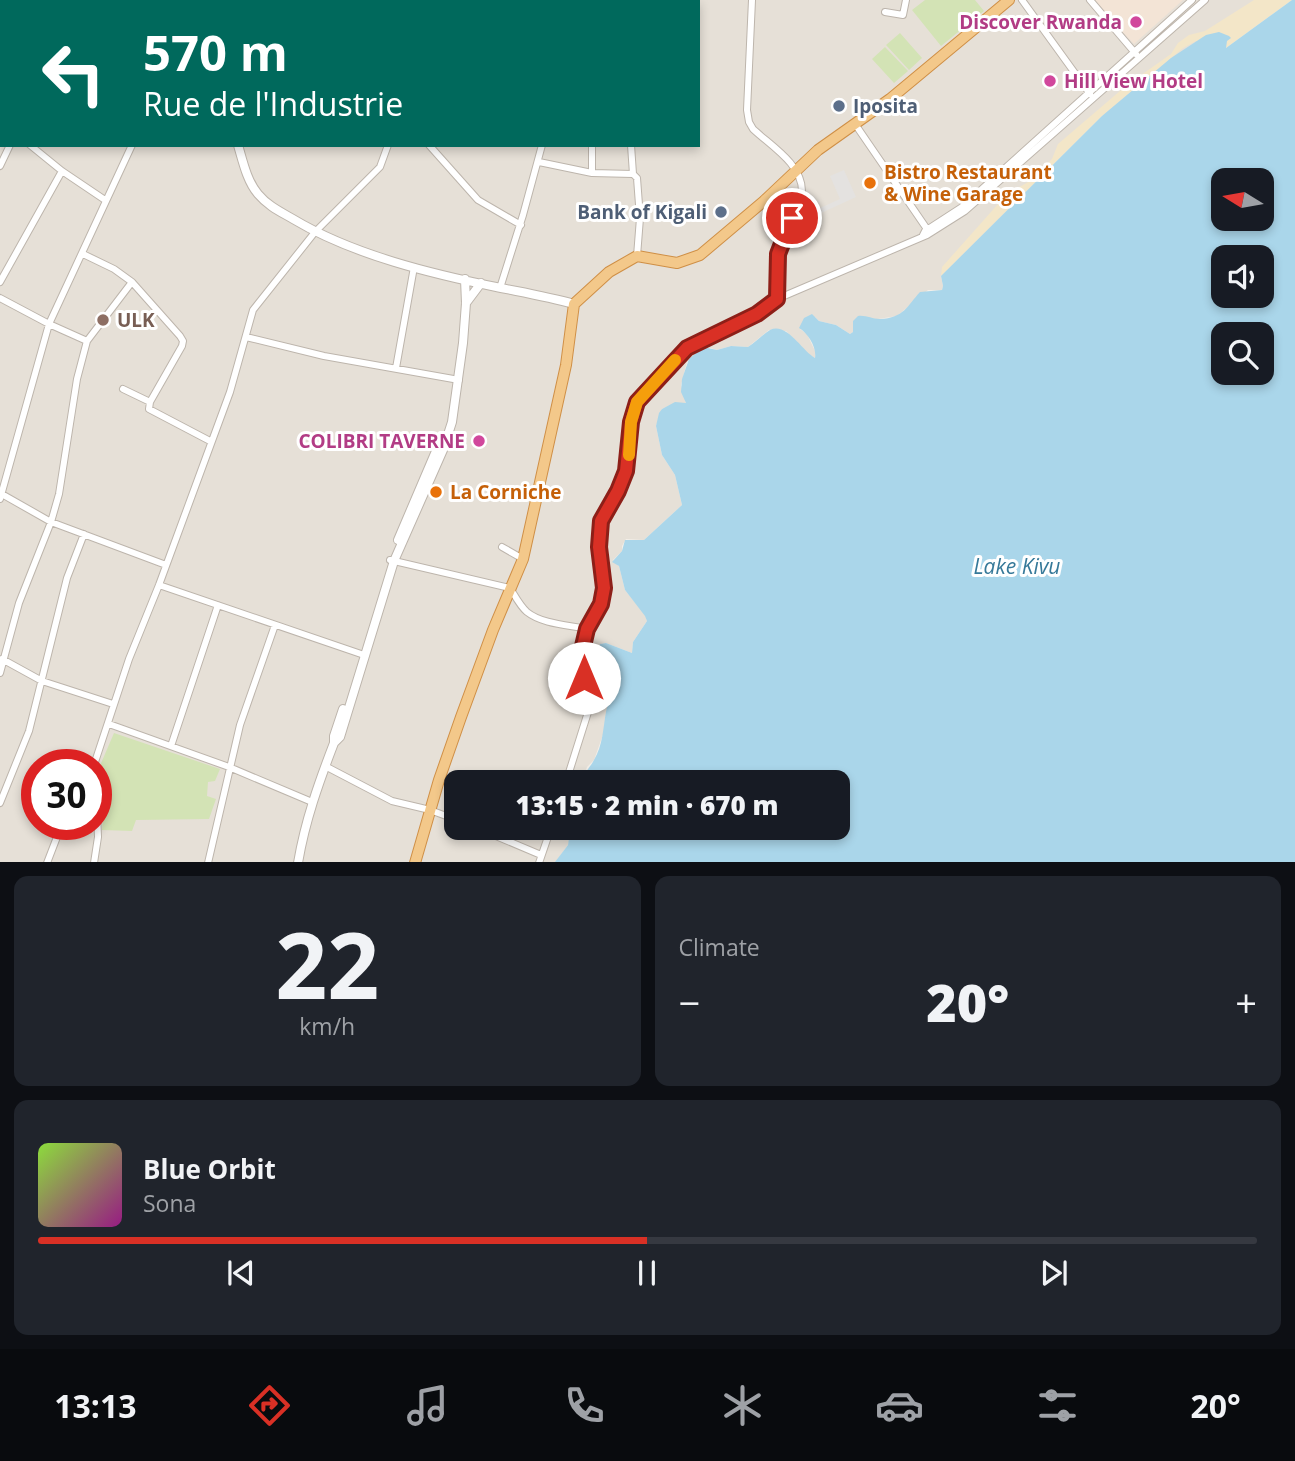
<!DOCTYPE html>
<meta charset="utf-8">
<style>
body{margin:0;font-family:"Open Sans",sans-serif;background:#20242c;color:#f1f3f6;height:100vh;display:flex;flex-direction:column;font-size:26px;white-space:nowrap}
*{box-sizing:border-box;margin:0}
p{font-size:23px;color:#9ea1a6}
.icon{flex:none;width:38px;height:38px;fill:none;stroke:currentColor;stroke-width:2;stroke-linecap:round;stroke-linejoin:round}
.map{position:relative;height:862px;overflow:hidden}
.details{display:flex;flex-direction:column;gap:14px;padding:14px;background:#0d0f14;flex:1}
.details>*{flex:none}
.top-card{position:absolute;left:0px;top:0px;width:700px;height:147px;box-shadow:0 4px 10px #0003;background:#00695c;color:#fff;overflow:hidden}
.needle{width:46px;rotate:281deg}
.buttons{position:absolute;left:1211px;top:168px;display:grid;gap:14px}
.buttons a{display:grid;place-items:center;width:63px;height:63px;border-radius:14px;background:#171b24;box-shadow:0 4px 10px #0003;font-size:35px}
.speed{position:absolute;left:21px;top:749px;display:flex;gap:14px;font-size:35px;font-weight:700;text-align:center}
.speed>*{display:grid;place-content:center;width:91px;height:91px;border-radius:50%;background:#171b24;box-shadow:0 4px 10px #0003;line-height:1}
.speed .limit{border:10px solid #d22;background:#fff;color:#111}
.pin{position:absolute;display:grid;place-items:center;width:60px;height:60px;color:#fff;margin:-30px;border:4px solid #fff;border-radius:50%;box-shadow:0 2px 7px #0007}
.me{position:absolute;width:77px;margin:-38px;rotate:0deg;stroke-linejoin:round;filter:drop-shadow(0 0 5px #0008)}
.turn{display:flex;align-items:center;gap:24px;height:147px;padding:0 28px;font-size:32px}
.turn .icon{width:91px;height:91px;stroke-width:2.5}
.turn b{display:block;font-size:49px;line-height:60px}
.big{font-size:52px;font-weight:800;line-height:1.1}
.details .tile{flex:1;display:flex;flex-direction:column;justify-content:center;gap:10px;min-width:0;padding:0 24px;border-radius:14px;background:#20242c}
.details .dial{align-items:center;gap:0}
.dial b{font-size:91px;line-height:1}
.song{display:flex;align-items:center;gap:21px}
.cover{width:84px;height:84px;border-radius:10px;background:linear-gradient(135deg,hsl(90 70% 55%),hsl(310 70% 35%))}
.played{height:7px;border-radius:4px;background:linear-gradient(90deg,#d93025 50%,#363941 50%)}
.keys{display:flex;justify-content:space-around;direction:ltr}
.heat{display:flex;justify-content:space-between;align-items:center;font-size:38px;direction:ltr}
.details .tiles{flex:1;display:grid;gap:14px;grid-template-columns:1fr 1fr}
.tile:last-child{grid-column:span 2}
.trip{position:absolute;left:444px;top:770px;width:406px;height:70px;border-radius:14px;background:#171b24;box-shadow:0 4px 10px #0003;font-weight:800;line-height:70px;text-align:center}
.tab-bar{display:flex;height:112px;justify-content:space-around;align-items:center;background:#090b0e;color:#9ea1a6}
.tab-bar .icon{width:49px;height:49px}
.tab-bar .on{color:#d93025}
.tab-bar b{font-size:32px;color:#f1f3f6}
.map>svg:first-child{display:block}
.residential{fill:#e6e0d7;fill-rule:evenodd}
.commercial{fill:#f3e4d6}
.green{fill:#d3e3b5}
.sand{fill:#f3e6c8}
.parking{fill:#e4e2e0}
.water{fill:#aad6ea;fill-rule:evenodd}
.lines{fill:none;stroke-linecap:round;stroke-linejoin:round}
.minor-casing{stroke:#bdb5ac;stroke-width:8}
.tertiary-casing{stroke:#bdb5ac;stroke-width:10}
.trunk-casing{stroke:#cf8f46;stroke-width:12}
.minor{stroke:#fff;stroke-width:6}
.tertiary{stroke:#fff;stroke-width:8}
.trunk{stroke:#f3c88a;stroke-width:10}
.route-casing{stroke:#8d1f18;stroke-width:18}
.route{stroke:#d93025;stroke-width:12}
.slow{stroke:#f59e0b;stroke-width:12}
.hotel-dot{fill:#d1479c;stroke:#fff;stroke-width:2.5}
.service-dot{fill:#5c6f8a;stroke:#fff;stroke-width:2.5}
.food-dot{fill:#e8710a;stroke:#fff;stroke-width:2.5}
.education-dot{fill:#8d6e63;stroke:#fff;stroke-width:2.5}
.labels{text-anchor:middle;stroke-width:6;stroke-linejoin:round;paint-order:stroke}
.hotel-label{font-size:19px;font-weight:bold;fill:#b23c85;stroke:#fff;text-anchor:end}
.service-label{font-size:19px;font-weight:bold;fill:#4e5e75;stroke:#fff;text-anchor:start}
.food-label{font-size:19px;font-weight:bold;fill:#c56008;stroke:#fff;text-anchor:start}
.education-label{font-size:19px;font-weight:bold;fill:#785e54;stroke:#fff;text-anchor:start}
.water-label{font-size:21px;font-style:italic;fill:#367999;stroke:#fff}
</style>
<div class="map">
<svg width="1295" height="863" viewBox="0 0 1295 863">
<rect width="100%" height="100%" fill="#f3efe9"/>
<path class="residential" d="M0,0H1292L1102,116L941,276L943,286L942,290H928L897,316L853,323V332L850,334L836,325L819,321L815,317L800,329L807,334L816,353L815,358L807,353L786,331L769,330L748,347L731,346L717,350L707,347L687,362L681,385L686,403H675L662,409L656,426L662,455L675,475L682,505L644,540L626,539L622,546V551L613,560L619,566L625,590L646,616L647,621L633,642L632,653L606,643L600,644L596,658H603L608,662L615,678V690L607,708L604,732L594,760L587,767L582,782H457V828H573L568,845L555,863L0,862ZM2,2H698V145H2ZM37,765H96V824H37Z"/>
<path class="commercial" d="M1092,0H1183L1134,44Z"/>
<path class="green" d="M925,0H975L984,11L941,46L912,10Z
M900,33L922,58L909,70L886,45Z
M885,47L908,71L894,83L872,59Z
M114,733L220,769L215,781L208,782L207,796L216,799L209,819L136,820L132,831L102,830L105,793L96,783V775Z"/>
<path class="sand" d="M1254,0H1292L1226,48L1196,41L1183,48L1102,116L941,276L942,267L1007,194L1030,181L1052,159L1058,144L1127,85L1171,54L1178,43L1189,35L1205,31Z"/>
<path class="parking" d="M844,170L856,197L819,214L815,213L810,226L797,220L801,210L806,211L809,205L818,209L840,199L830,176Z"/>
<path class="water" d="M1292,0H1295V862H555L568,845L570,832L573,828H838V782H582C583,773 590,768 594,760C603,745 603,728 606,712C607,704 612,699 614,691C620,678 610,658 596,658L600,644L606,643L632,653L633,642L647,621L645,616L625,590L619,566L612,562L622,551L625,540H644L682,505L675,475L662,455L656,426L659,413L662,409L675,402L686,403L681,392L682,379L689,359L703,347L717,350L731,346L748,347C756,342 763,334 770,330C787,322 802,351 815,358C817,348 808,333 799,328L804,318L812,314L819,321L836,325L850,334L853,332V321L858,316C866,315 872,319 880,319C904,318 907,306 920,292L942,290L943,286L941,276L1102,116L1171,58L1206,35L1219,32L1229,36L1231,38L1227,41L1226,48ZM1223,180H1262V219H1223ZM1223,257H1262V296H1223ZM1223,334H1262V373H1223Z"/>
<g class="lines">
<defs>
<path id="minor" d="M12,0L14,2
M569,0L576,2
M752,0L747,110L749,122L753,129C771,146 802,164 802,191L778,254L777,299
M1022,0L1090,94
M1090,0L1136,54
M68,2L69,0
M193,2L194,0
M269,2L270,0
M383,2V0
M424,2V0
M462,2V0
M497,2L498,0
M543,2V0
M885,12L903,15L906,0
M0,124L2,125
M855,124L929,232
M30,145L62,171L105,200
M429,145L478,200L521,225
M631,145L633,174L637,178L640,218L637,256
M539,162L592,173L633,174
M0,166L10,145
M592,173V145
M923,235L925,231L962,207L1192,0
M83,254L114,269L132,282L180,336L183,341L182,346L150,402L149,409L210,441
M0,282L62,171
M500,288L523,215L542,145
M0,298L49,324L87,341
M246,337L324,356L459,380
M396,368L414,267
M123,389L150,402
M0,493L51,522L166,565
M0,499L49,324L132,145
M502,547L523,559
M390,560L510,588C515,596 520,606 527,612C542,624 568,625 587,629
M159,585L364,655
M2,659L42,681L113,704
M0,673L19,603L51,522L59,494L77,379L87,341L132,282
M109,724L229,767L312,802
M171,746L218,605
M94,765L129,659L159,585L230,392L253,310L315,232L380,167L388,145
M325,766L392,801L430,810L457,820
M566,782L589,709L590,699L580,668V659L587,629L601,605L604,588L599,547L600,527L626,471L631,422L637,403L687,348L757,314L777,299L927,235L965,211L1205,0
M0,803L29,731L67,578L84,534
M477,828L541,855
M47,863L62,824
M94,863L98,837L96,790
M208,863L240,725L275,625
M539,863L551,828"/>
<path id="tertiary" d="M0,31H2
M238,145C243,162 247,181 258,194C268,206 281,212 293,219C353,255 432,274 501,288C526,293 549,297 574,304
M466,303L481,283
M398,540L436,451L444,443
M334,743V736L343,709
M298,863C305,821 319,782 334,743L340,737L394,561L443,450L452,422L463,343L466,303L465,279"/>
<path id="trunk" d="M415,863L439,780L461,717L493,630L523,559L566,365L574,304L609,272L637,256L677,263L700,255L764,201L818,150L890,99L1009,0"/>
</defs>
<use href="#minor" class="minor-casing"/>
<use href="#tertiary" class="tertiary-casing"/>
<use href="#trunk" class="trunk-casing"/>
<use href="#minor" class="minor"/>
<use href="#tertiary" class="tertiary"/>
<use href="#trunk" class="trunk"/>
</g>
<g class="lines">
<defs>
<path id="route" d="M584,678L580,659L587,629L601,604L604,588L599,547L601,521L618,491L626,471L631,422L637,402L687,348L757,314L777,299L778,254L792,218"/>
</defs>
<use href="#route" class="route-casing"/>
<use href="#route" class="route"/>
<path class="slow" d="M629,455L631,422L637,402L675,360"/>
</g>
<g class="hotel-dot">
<circle cx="1136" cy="22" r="7"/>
<circle cx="1050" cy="81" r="7"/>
<circle cx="479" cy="441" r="7"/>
</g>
<g class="service-dot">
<circle cx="839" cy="106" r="7"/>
<circle cx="721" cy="212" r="7"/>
</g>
<g class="food-dot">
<circle cx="870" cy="183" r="7"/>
<circle cx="436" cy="492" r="7"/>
</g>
<circle class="education-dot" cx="103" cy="320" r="7"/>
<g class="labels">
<g class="hotel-label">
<text x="1122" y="29">Discover Rwanda</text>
<text x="1064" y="88" text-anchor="start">Hill View Hotel</text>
<text x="465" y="448">COLIBRI TAVERNE</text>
</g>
<g class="service-label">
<text x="853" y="113">Iposita</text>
<text x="707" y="219" text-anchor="end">Bank of Kigali</text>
</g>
<g class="food-label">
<text x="884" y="179">Bistro Restaurant<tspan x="884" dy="22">&amp; Wine Garage</tspan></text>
<text x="450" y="499">La Corniche</text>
</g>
<g class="education-label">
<text x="117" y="327">ULK</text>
</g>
<g class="water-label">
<text x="1017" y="574">Lake Kivu</text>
</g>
</g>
</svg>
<div class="buttons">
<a><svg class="needle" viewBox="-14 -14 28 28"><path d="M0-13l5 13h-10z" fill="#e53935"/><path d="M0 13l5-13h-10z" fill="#9ea1a6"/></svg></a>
<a><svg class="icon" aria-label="sound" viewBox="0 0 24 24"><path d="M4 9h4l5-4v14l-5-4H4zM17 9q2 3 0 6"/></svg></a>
<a><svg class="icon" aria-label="search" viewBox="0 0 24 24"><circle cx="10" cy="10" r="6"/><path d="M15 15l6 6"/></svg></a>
</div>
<div class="speed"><div class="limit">30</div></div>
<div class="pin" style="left:792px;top:218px;background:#d93025"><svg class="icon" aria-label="arrive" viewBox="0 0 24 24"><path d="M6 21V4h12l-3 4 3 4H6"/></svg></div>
<svg class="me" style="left:584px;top:678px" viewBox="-20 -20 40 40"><circle r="19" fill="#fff"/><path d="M0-13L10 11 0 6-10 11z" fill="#d93025"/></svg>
<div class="trip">13:15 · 2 min · 670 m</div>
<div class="top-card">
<div class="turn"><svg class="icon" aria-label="left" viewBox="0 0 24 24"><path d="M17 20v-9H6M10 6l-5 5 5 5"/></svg><div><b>570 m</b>Rue de l'Industrie</div></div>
</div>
</div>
<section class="details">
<div class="tiles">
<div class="tile dial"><b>22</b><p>km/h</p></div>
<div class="tile"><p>Climate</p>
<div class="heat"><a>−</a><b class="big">20°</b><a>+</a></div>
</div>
<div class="tile">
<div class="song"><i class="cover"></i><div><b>Blue Orbit</b><p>Sona</p></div></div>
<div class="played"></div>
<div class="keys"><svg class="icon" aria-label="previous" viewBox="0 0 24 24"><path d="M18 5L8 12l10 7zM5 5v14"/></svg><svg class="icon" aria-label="pause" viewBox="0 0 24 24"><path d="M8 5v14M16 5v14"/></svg><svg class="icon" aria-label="next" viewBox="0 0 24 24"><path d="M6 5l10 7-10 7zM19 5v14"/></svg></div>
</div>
</div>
</section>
<nav class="tab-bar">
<b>13:13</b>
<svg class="icon on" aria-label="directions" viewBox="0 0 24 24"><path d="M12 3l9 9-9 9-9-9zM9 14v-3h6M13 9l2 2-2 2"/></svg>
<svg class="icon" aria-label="music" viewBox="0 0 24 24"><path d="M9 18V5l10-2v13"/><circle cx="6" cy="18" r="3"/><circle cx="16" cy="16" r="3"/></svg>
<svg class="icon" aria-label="phone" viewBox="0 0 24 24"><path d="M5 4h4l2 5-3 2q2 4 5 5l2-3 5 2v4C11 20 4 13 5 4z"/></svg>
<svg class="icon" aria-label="climate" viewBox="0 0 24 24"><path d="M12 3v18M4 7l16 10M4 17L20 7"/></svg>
<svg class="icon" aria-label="car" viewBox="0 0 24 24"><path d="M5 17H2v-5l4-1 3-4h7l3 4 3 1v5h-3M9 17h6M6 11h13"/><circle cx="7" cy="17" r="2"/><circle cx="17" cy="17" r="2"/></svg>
<svg class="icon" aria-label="filters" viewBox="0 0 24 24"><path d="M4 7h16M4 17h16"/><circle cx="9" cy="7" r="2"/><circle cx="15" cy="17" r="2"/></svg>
<b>20°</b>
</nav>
